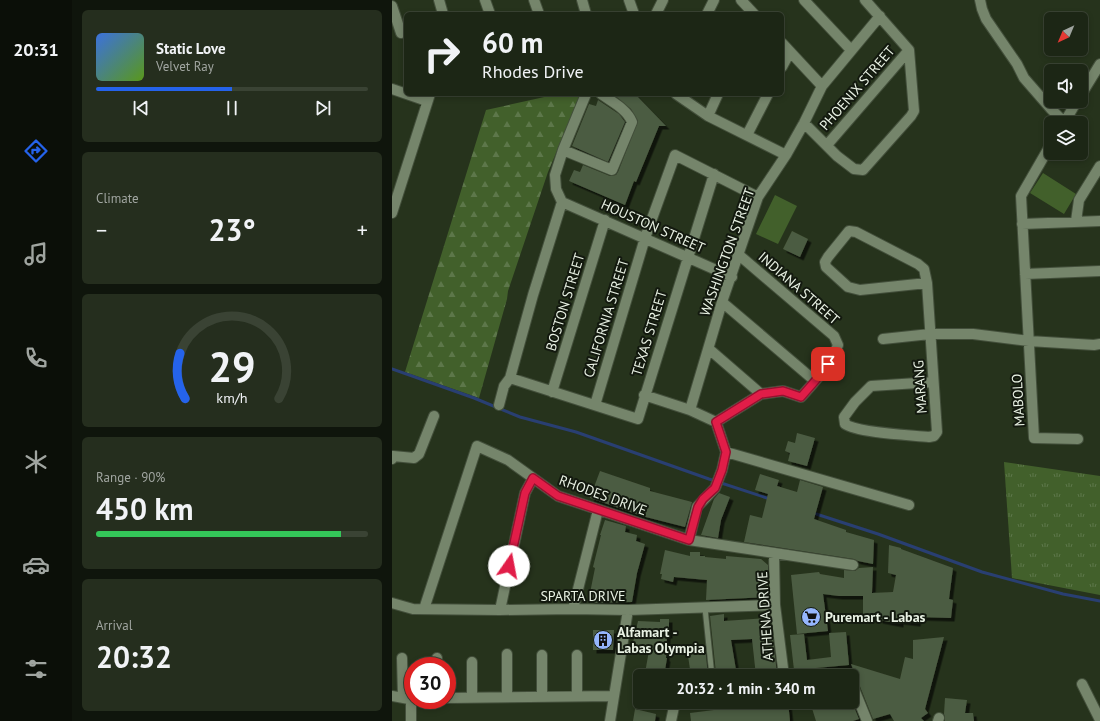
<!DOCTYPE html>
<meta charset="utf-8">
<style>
body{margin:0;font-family:"PT Sans",sans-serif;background:#252e1e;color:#f1f3f6;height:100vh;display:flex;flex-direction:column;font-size:15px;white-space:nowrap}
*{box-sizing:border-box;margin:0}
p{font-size:13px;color:#a0a5a0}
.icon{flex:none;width:22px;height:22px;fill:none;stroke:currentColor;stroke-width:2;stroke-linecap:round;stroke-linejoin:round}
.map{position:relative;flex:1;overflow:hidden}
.details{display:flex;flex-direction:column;gap:10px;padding:10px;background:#0f150c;width:320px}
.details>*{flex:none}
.guide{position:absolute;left:12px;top:12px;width:380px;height:84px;border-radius:6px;box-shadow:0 2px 6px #0003,0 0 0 1px #3a4334;background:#1c2615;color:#f1f3f6;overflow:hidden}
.needle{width:26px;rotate:224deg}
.buttons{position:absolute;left:652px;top:12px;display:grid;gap:8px}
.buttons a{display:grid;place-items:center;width:44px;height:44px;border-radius:6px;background:#1c2615;box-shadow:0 2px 6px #0003,0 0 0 1px #3a4334;font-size:20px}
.speed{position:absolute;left:12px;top:657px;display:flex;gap:8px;font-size:20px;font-weight:700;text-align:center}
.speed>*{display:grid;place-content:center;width:52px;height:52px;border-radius:50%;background:#1c2615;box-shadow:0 2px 6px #0003,0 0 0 1px #3a4334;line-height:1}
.speed .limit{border:6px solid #d22;background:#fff;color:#111}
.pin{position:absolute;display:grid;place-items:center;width:34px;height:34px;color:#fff;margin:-17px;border-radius:8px;box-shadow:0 2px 6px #0006}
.me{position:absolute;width:44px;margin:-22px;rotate:12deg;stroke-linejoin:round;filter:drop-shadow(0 0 3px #0008)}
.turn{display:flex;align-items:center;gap:14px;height:84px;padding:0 12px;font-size:18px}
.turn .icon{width:52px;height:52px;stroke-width:2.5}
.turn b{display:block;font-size:28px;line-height:34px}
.big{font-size:30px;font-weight:700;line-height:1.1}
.details .tile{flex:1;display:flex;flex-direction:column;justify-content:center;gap:6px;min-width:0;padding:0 14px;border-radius:6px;background:#252e1e}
.details .dial{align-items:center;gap:0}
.dial svg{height:104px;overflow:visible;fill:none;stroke:#3a4334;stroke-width:7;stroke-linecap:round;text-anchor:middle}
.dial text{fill:#f1f3f6;stroke:none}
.song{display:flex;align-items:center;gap:12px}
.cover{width:48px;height:48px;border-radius:6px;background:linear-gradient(135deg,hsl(220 70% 55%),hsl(90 70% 35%))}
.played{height:4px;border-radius:2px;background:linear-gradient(90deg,#2563eb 50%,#3a4334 50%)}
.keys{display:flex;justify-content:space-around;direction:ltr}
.heat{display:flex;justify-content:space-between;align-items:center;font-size:22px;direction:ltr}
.charge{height:6px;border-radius:3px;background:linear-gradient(90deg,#34c759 90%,#3a4334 0)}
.trip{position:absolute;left:241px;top:669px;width:226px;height:40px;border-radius:6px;background:#1c2615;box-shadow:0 2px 6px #0003,0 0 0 1px #3a4334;font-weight:700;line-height:40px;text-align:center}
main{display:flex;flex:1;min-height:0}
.tab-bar{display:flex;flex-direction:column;width:72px;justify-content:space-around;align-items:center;background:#0b0f08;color:#a0a5a0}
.tab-bar .icon{width:28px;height:28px}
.tab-bar .current{color:#2563eb}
.tab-bar b{font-size:18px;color:#f1f3f6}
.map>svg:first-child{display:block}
.grass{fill:url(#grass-tufts)}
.forest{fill:url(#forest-firs)}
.park{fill:#42602b}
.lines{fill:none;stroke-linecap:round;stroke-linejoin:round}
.stream{stroke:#293f72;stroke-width:3}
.building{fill:#4c5b42;filter:url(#shadow)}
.lane-casing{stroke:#434f3b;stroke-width:7}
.street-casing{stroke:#434f3b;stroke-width:12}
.lane{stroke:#75856b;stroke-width:5}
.street{stroke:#75856b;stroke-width:10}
.route-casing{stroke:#92132f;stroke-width:10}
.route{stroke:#e11d48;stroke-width:7}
.labels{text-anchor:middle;stroke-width:4;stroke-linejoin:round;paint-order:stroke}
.street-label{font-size:14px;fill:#e9f2e4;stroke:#13190f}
.poi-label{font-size:14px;font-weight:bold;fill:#e9f2e4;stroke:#13190f;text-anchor:start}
</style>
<main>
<nav class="tab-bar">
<b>20:31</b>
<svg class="icon current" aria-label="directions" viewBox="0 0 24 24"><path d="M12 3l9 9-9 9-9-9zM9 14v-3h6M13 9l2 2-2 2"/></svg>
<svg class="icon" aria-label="music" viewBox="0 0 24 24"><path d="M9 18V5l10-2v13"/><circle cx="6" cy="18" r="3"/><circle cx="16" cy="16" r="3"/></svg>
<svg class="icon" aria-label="phone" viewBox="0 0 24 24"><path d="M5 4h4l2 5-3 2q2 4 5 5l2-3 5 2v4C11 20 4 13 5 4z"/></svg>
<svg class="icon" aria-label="climate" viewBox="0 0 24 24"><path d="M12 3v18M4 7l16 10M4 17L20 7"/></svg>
<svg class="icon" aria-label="car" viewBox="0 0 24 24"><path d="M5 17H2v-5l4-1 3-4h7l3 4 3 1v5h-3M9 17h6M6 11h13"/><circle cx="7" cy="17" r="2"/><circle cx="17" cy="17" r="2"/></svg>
<svg class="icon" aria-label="filters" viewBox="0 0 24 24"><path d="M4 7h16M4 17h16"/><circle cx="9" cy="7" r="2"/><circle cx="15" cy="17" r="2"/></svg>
</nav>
<section class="details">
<div class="tile">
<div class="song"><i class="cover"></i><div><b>Static Love</b><p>Velvet Ray</p></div></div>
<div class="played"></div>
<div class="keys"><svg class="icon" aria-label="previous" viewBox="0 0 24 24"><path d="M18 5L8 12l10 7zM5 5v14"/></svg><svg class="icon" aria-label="pause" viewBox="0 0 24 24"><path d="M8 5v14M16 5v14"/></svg><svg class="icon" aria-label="next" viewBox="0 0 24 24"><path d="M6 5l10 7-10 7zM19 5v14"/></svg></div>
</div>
<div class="tile"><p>Climate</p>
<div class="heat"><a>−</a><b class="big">23°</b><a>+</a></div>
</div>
<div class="tile dial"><svg viewBox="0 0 100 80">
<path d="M14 69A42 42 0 1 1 86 69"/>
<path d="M14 69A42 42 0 0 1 10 34" stroke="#2563eb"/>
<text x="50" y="56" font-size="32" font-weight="700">29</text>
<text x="50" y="72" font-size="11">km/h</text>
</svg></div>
<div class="tile"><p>Range · 90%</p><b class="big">450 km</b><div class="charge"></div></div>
<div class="tile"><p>Arrival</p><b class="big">20:32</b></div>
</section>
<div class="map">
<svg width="708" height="721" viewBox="0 0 708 721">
<defs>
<pattern id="grass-tufts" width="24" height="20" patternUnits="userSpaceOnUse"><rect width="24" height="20" fill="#42602b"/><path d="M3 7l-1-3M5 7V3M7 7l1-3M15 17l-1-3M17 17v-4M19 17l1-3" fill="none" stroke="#5d774a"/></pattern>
<pattern id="forest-firs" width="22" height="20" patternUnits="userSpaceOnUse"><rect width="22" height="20" fill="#42602b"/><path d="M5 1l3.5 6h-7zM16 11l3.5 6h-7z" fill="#5d774a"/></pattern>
<filter id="shadow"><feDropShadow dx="3.5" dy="3.5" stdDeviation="0" flood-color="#0009"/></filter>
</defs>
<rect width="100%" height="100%" fill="#26331c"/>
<path class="grass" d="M612,462L708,476V595L620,578Z"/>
<path class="forest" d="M166,94H189L156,172L116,291L115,299L87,398L13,372L94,110Z"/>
<path class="park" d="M651,173L684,194L672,214L638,193Z
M383,195L405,206L386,244L364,234Z"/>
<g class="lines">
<path class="stream" d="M0,369L82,398L128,417L184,432L317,479L378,499
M421,513L486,534L590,572L671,594L708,601"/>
</g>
<path class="building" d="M221,94H243L274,126H267L244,182L242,181L233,205L177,181L182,170L188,172L191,165L218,176L224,175L226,172L246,121L239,109Z
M206,100L227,114L233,122L216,162L180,146L197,104L204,106Z
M400,231L416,239L408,257L391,249Z
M405,433L423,438L415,466L396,461L398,453L393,451L396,441L403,443Z
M208,471L258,488V491L300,502L293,527L250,516L198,498Z
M368,474L387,480L385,486L405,492L408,480L431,487L422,519L454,530V532L482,540L481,564L466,561L462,559L352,542L358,515L370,518L376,494L363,490Z
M327,493L338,497L329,520L326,538L309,535L322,499Z
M213,520L234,526L233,532L245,535L244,541L253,544L245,573L240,602L198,603L200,594L198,593L203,568L201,567L209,535H208Z
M497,545L509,548V549L561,568L557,599L561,600L559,618L526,617L525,623L508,621V624L487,620V614H471V596H447L431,594L436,631L405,634L399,575L427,572L428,574L452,578V570L463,571L467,568L481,567L480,593L501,592L504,575L496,573Z
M273,550L298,556V552H308V556H313V557L334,559V556L369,559L376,565V597L314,600L315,580L282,577L281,582L269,579L270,574H268Z
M332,614V621L374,618L376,638H381L385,674L364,676L360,639L339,640L344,670L324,673L318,616Z
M268,619H277V635H275L274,658H275L272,676L253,673L258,645L240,647L246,621L268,622Z
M201,630H222L221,650H201Z
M454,632L457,665L402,670L398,635L412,634L415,660L439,657L437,633Z
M552,637L533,709L536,713L529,718L532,721H502L498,714L481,719L459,664L508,679L513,657L521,659V640Z
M313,646L316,676H299L295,649Z
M553,698L575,700L573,713H581L582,721H553V717L552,714Z
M329,702H396L398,721H299L298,713L330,709Z
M418,702H460L467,719L461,721H424Z
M243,709L264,714L263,721H241Z"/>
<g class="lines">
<defs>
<path id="lane" d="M313,608L320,676"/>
<path id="street" d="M47,0L51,14
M93,0L98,14
M142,0L147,14
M190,0L194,14
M237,0L242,14
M349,0L362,14
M412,0L459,50
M588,0L590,9L594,19L625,64L632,78L659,109L672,122
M0,6L9,33
M264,14L271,0
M315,14L322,0
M390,43L430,86
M390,67L398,52
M0,89L35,101
M284,94L316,116L394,155
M689,95L708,64
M316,116L326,94
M412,123L445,156L462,169L471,170L519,116L522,111L517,50L473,0
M672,123L685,101
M355,135L376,94
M659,144L629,196L642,438L686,439
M435,145L517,50
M171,150L220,170L240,122C235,109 220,102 209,94
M170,202L340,277
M170,202L164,189L163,175L171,150L194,94
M0,213L38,94
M684,221L687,200L708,166
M630,224L708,221
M633,274L708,271
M535,283L468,290L456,287L434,267L433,262L436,257L457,231L464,232L526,264L532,269L535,283L545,432L542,436L537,437C518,435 466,433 453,424L452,417L463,402L479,386L541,382
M330,302L423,381
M491,339L538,334H581L637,341L702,345L708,344
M317,349L369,394
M118,378L246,419L322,174
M160,392L213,220
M252,395L298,410L324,422L334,452L330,470L323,488L305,507L297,540
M107,405L112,386L118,378L141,295L170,202
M203,405L253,238L283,155L366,197
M298,410L330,302L366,197L394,155L412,123L430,86L488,16
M324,422L369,394L391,391L409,397C423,381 439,365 446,345L442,336L347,255
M334,452L517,505
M0,459L1,456L22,458L27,454L42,416
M382,554L383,605L392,676
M0,603L21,609L108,610L181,609L236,610L383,605
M32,609L85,446L116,460L166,496L297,540L461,565
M181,609L206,510
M108,610L133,493L141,478
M150,655V697
M185,655V696
M10,658L11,697
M80,662V698
M44,666L45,658
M428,676L445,674L450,676
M460,684L475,721
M690,684L708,720
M0,696L17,699
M115,697V654
M55,698L222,696
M19,699V721
M218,721L236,610
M279,721L283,702
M546,721L547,718"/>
</defs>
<use href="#lane" class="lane-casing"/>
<use href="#street" class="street-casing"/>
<use href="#lane" class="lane"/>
<use href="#street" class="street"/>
</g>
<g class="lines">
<defs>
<path id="route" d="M117,566L133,493L141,478L166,496L297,540L306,507L311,499L323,488L330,470L334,452L324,422L369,394L391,391L409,397L423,381L436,364"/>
</defs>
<use href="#route" class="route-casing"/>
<use href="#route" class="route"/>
</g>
<defs>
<symbol id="supermarket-disc" viewBox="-11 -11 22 22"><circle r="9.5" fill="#95b6fd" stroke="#13190f"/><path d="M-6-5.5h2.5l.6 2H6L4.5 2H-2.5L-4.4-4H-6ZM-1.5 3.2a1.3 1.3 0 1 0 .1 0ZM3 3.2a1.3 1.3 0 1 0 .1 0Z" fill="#111"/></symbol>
<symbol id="building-disc" viewBox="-11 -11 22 22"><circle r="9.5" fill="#95b6fd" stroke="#13190f"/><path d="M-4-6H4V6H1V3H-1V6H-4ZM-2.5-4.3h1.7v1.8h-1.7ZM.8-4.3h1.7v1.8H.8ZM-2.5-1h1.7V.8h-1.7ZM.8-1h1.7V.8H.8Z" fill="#111"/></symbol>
</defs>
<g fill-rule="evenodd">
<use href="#supermarket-disc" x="408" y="606" width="22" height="22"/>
<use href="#building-disc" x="200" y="629" width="22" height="22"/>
</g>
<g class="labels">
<g class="street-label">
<text transform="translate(465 88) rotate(-49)" y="5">PHOENIX STREET</text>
<text transform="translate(261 226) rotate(24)" y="5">HOUSTON STREET</text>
<text transform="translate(335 252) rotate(-70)" y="5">WASHINGTON STREET</text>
<text transform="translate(407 288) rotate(41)" y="5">INDIANA STREET</text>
<text transform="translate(173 302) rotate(-73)" y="5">BOSTON STREET</text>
<text transform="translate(214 318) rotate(-73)" y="5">CALIFORNIA STREET</text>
<text transform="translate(257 333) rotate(-73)" y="5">TEXAS STREET</text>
<text transform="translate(528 387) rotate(-94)" y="5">MARANG</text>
<text transform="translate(626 400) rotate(-93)" y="5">MABOLO</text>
<text transform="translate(211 495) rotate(20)" y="5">RHODES DRIVE</text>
<text x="191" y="601">SPARTA DRIVE</text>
<text transform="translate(373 616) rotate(-94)" y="5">ATHENA DRIVE</text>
</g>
<g class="poi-label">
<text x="433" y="622">Puremart - Labas</text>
<text x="225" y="637">Alfamart -<tspan x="225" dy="16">Labas Olympia</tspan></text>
</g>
</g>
</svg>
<div class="buttons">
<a><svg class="needle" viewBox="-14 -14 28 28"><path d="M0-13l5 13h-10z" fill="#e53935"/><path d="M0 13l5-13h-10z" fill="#a0a5a0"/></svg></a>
<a><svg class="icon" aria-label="sound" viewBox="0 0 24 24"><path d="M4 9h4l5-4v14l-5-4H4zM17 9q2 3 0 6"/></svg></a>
<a><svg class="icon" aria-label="layers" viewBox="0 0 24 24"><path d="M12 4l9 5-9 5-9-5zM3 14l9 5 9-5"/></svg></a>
</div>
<div class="speed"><div class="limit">30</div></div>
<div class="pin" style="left:436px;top:364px;background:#d93025"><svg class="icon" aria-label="arrive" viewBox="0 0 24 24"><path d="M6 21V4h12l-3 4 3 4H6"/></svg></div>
<svg class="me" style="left:117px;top:566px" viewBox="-20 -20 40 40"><circle r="19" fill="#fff"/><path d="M0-13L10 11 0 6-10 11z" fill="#e11d48"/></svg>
<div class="trip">20:32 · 1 min · 340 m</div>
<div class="guide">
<div class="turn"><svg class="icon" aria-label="right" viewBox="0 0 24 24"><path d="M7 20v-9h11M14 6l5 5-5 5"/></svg><div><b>60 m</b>Rhodes Drive</div></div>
</div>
</div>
</main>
